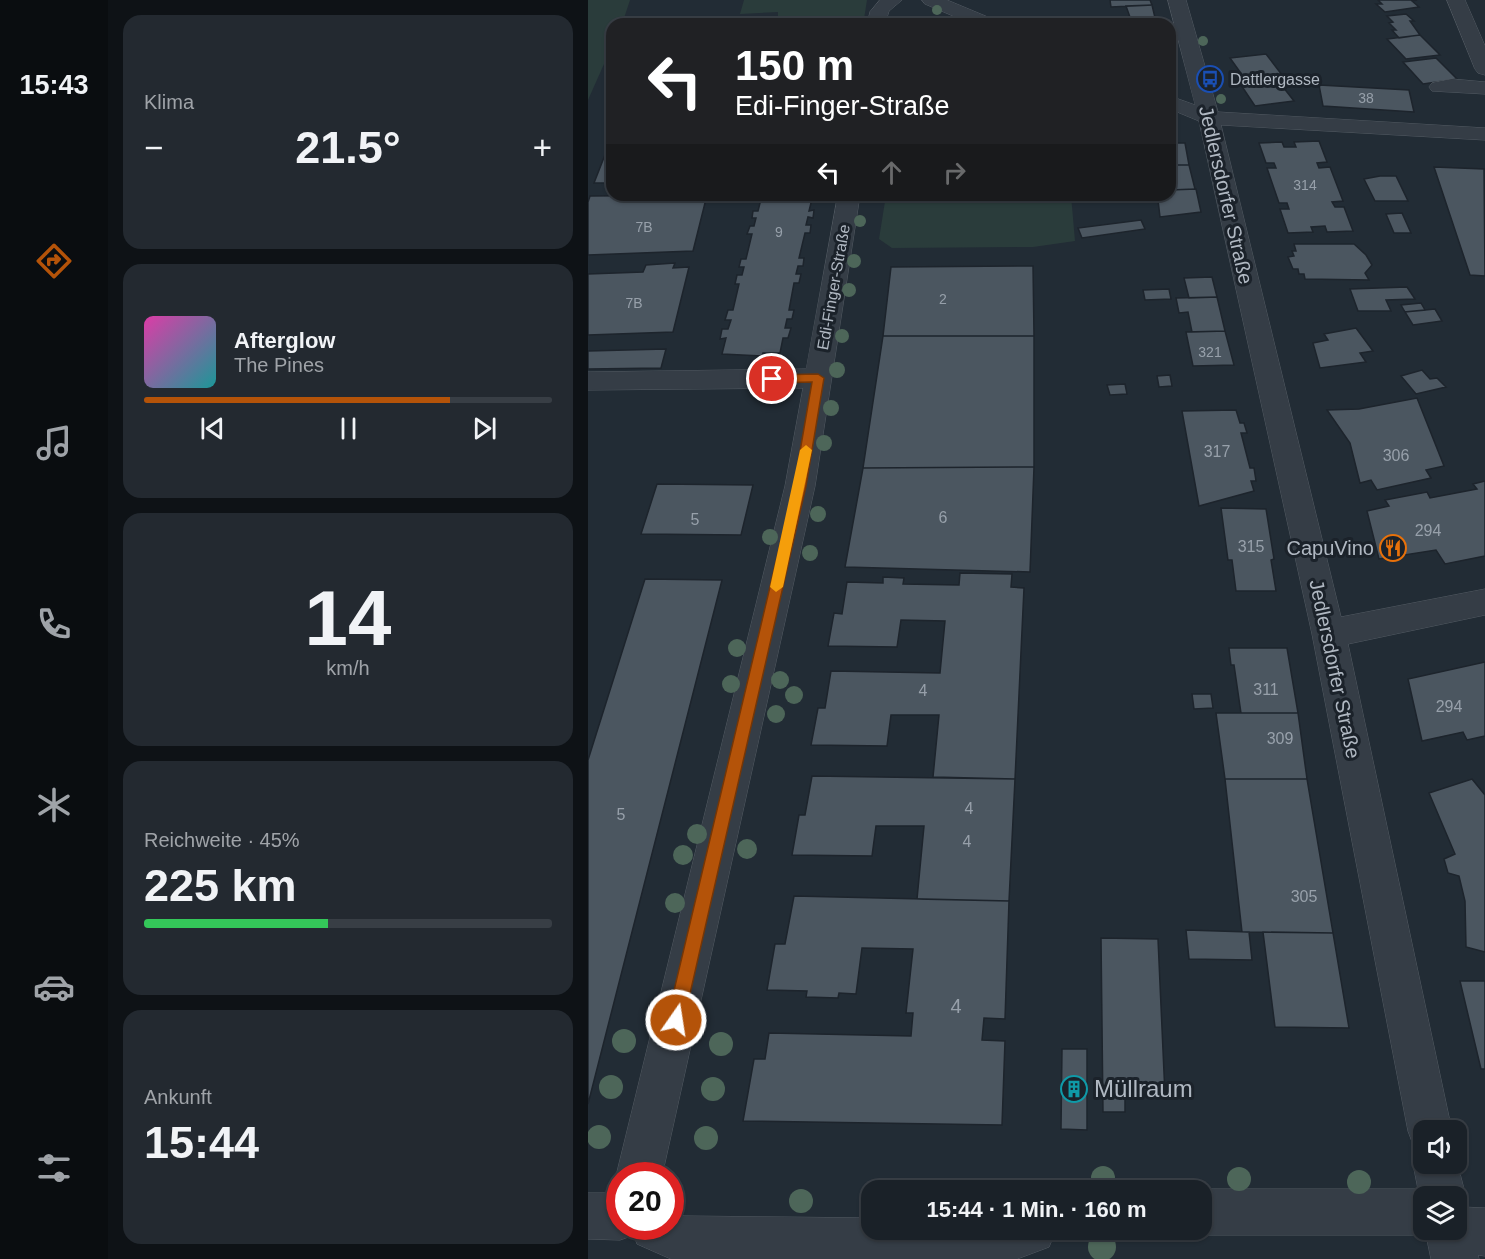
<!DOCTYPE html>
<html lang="de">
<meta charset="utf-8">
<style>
body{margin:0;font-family:Arial,sans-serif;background:#232930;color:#f1f3f6;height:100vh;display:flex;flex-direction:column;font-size:22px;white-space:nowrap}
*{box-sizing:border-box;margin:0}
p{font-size:20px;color:#9fa3a8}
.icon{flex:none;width:33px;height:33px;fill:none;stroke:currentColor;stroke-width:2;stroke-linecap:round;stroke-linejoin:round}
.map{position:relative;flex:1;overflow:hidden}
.sheet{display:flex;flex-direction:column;gap:15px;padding:15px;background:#0e1216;width:480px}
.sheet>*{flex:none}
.hud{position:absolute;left:18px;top:18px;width:570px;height:183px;border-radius:18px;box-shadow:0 2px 4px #0004,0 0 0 2px #383e45;background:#202124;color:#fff;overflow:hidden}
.buttons{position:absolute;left:825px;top:1120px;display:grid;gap:12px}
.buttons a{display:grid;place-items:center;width:54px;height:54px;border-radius:12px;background:#1a2128;box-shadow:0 2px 4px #0004,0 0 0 2px #383e45;font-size:30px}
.speed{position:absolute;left:18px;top:1162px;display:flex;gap:12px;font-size:30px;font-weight:700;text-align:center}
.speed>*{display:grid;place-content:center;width:78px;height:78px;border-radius:50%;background:#1a2128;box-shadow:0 2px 4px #0004,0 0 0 2px #383e45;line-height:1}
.speed .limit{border:9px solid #d22;background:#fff;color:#111}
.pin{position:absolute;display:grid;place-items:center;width:51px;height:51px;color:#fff;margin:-26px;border:3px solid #fff;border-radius:50%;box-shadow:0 2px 6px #0007}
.me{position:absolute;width:66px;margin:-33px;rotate:13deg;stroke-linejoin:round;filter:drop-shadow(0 0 4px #0008)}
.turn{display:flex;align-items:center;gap:21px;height:126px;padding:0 30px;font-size:27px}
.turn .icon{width:78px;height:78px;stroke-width:2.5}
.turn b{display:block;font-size:42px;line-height:51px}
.lanes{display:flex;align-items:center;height:57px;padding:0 30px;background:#0003;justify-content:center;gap:30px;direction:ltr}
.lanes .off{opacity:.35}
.big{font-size:45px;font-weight:700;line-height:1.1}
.sheet .tile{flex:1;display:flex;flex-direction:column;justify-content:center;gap:9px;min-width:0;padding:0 21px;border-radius:18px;background:#232930}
.sheet .dial{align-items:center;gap:0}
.dial b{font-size:78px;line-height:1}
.song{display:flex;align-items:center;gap:18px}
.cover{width:72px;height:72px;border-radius:9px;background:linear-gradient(135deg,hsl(320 70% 55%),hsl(180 70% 35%))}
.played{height:6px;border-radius:3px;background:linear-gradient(90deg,#b45309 75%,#383e45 75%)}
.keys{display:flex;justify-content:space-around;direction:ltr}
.heat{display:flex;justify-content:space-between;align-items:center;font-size:33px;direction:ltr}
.charge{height:9px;border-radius:4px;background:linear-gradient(90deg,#34c759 45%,#383e45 0)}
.trip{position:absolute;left:273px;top:1180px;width:351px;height:60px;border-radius:18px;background:#1a2128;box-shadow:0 2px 4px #0004,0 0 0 2px #383e45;font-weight:700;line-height:60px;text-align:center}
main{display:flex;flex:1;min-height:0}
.tab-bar{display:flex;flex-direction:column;width:108px;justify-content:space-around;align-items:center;background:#0a0d10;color:#9fa3a8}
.tab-bar .icon{width:42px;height:42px}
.tab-bar .current{color:#b45309}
.tab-bar b{font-size:27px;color:#f1f3f6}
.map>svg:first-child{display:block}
.green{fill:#2a3c3b}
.building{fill:#4b5660;stroke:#1d242c;stroke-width:1.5}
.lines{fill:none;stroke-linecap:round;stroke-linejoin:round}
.minor-casing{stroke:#535b63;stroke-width:1}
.minor{fill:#353d46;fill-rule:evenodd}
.tree{fill:#4d6659}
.route{fill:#b45309;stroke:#753606;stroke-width:1.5}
.slow{fill:#f59e0b}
.labels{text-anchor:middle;stroke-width:6;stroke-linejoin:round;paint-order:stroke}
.far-number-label{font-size:14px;fill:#97a0aa}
.far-poi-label{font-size:16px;fill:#b0b8c2;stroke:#1b222a;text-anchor:start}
.far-street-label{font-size:16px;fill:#b0b8c2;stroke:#1b222a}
.number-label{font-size:16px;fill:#97a0aa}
.street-label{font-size:20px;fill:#b0b8c2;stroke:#1b222a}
.poi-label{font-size:20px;fill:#b0b8c2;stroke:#1b222a;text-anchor:end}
.near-number-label{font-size:20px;fill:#97a0aa}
.near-poi-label{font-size:24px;fill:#b0b8c2;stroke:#1b222a;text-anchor:start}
</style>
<main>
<nav class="tab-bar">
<b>15:43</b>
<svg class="icon current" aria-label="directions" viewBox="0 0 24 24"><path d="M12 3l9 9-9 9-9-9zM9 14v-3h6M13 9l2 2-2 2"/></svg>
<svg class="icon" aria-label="music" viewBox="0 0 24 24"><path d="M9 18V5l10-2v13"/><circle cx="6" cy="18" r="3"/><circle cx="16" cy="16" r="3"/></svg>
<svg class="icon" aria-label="phone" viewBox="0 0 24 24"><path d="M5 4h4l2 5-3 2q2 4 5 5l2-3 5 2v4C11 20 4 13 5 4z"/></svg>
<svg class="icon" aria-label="climate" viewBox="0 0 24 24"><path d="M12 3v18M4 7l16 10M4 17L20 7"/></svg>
<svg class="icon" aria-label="car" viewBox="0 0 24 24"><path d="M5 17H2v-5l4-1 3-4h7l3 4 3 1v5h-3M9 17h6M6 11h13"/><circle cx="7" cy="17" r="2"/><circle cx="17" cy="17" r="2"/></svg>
<svg class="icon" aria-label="filters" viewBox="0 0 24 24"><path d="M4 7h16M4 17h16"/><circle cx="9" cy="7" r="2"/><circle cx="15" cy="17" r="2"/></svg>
</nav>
<section class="sheet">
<div class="tile"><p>Klima</p>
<div class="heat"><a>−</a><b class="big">21.5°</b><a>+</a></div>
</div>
<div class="tile">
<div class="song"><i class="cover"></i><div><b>Afterglow</b><p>The Pines</p></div></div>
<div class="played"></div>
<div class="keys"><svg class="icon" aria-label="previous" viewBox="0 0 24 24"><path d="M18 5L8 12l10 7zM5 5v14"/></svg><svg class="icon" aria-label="pause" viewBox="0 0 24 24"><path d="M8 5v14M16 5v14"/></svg><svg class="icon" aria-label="next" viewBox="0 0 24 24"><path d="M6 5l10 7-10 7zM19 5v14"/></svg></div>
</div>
<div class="tile dial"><b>14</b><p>km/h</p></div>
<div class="tile"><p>Reichweite · 45%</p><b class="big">225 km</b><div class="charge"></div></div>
<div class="tile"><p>Ankunft</p><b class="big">15:44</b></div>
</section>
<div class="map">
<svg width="897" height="1259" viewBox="0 0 897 1259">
<rect width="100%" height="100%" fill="#222c35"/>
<path class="green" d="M0,0H42L34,24H24V46L0,100Z
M156,0H279L276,19H190V12L152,14Z
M298,195H483L487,241L445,247L304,248L291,239Z"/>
<path class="building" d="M522,0H562L564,5L523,7Z
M790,0H829L824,1L831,7L797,12L788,4H794Z
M564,5L568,22L548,23L547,20H543L538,6Z
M818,14L826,21H822L832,35L811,38L804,30H808L801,23L805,22L799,16Z
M832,35L852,55L818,59L799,39Z
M678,54L694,75L657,79L642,58Z
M848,58L869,79L835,84L815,62Z
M688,78L706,101L667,106L651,82Z
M731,85L821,90L826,112L735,106Z
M24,137V183H6Z
M731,141L739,162L729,163L731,168L742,167L755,201L744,202L747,207H756L765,231L739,232L737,226L723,227L725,232L700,233L692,209H701L699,203H691L679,168H688L686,163H678L671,143L694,142L696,147H708L706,142Z
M582,143H597L601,165H582Z
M582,165H601L607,189L582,190Z
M846,167L896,169L897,276L882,275Z
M792,176H808L820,201H787L776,179Z
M608,189L613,212L572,217L570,200L577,199L576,195H582V190Z
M119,195L105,251L0,255V202L2,196Z
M174,195H225L221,211L226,210L225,218L220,217L218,225H223L222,233H217L211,258H216L215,266H210L208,274H213L211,283H206L201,310H206L204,319H199L197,328H203L200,338H195L192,353H175L174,356L134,354L138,338L132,339L134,329H140L143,320H137L140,310H145L151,284H147L149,275H154L156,267H151L153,259H158L164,234H159L162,226H166L168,218H164L165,211H170Z
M814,213L823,233H806L798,214Z
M553,220L557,229L494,238L490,228Z
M706,244H766L778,255L784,265L777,273L781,280L717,279L716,274H711L710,269H705L700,257L706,256L704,251H708Z
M87,263L85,268L101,267L85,332L0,335V274L55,272L58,265Z
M445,266L446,336H295L303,267Z
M624,277L629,297L601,298L596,278Z
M819,287L827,299L798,300L803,311H770L762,289Z
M581,289L583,299L557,300L555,290Z
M629,297L637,331L604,332L600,312L591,313L588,298Z
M833,303L837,310L817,312L813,305Z
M847,309L854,321L825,325L817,312Z
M768,328L785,351L772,353L778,362L732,368L725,343L740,340L736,334Z
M637,331L646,365L605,366L598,332Z
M295,336H446V467L275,468Z
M78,349L73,368L0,369V351Z
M834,370L842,379L849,378L858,387L828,394L813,376Z
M582,375L584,386L571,387L569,376Z
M537,384L539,394L522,395L519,385Z
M829,398L856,466L838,470L843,478L789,490L783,480L772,483L762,443L739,410L771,409Z
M648,410L652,423H656L659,433H653L662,468H666L668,481H663L666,491L611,506L594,411Z
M446,467L442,572L257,567L275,468Z
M897,481V556L857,564L848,550L791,559L779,511L801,506L797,500L839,492L842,498L889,489L885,484Z
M69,484L165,485L153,535L53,534Z
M633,508L678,509L686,559L683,560L688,591H648L644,560H640Z
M372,573L424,574L423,587L436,588L427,779L345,777L351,715H303L299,746L223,745L230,708H237L243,671L352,673L357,621L313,620L309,647L240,646L246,613L254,614L259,582L295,583V577L316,578L315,584L371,585Z
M57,579L134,580L0,1104V760Z
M641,648H699L710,713H653L646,665H643Z
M897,662V736L879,740L875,732L834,741L820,679Z
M604,694H623L625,708L606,709Z
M628,713H710L719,779H637Z
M224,776L427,779L421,901L329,899L336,826H288L284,856L204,855L211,815H217Z
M637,779H719L745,933L654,932Z
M884,779L897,795V952L878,947L877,901L871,876L860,873L856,859L867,854L841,793Z
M206,896L421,901L417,1019L396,1018L394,1040L417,1041L414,1125L155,1121L166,1059H177L181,1033L323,1036L325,1013H318L325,949L274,948L268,994L251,993L250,998L218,997L219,991L179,990L187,944H197Z
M598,930L661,932L664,960L601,959Z
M675,932L745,933L761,1028L687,1027Z
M513,938L570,939L577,1095L537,1094V1112H515Z
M872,981H897V1069H893Z
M474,1049H499V1130L473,1129Z"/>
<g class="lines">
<defs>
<path id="minor" d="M292,0H314L301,11L297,24H279L282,12Z
M334,0H359L407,20L409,24H384L337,4Z
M580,0H598L630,112L897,128V140L633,125L753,617L897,589V615L760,644L864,1131H836V1164H868V1158L878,1197L874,1207L897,1208V1256L890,1255L891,1259H843L838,1235H614L601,1230H614V1191H608L614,1189H830L825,1164L831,1149L826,1147L820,1131L724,634L611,121L582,109V96L607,105ZM836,1197H868V1230H836Z
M859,0H877L897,46V75L890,73L887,69Z
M864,79L897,82V94L844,91L841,87L844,83Z
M250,195H272L227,486L74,1176H32V1184L28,1176L197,486L215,388L0,390V372L218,369Z
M0,1193H32V1227H82V1210L96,1216L284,1218V1230H468L461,1247L429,1259H83L49,1244L46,1235L32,1240L0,1239Z"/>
</defs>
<use href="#minor" class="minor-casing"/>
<use href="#minor" class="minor"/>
</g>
<g class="tree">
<circle cx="349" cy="10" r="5"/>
<circle cx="615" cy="41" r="5"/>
<circle cx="627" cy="79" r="5"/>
<circle cx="633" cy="99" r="5"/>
<circle cx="272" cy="221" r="6"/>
<circle cx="266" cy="261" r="7"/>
<circle cx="261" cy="290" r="7"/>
<circle cx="254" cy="336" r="7"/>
<circle cx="249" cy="370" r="8"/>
<circle cx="243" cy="408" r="8"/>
<circle cx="236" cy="443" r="8"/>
<circle cx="230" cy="514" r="8"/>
<circle cx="182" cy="537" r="8"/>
<circle cx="222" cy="553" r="8"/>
<circle cx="149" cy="648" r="9"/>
<circle cx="192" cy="680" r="9"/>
<circle cx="143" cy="684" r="9"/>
<circle cx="206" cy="695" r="9"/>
<circle cx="188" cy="714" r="9"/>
<circle cx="109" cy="834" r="10"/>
<circle cx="159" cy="849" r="10"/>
<circle cx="95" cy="855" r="10"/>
<circle cx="87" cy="903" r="10"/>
<circle cx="36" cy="1041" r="12"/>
<circle cx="133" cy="1044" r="12"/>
<circle cx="23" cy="1087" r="12"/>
<circle cx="125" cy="1089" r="12"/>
<circle cx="11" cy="1137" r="12"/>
<circle cx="118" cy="1138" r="12"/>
<circle cx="515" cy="1178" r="12"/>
<circle cx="651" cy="1179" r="12"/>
<circle cx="771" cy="1182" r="12"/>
<circle cx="213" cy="1201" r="12"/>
<circle cx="514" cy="1247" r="14"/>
</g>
<path class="route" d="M230,374L236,378L218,486L96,1020L94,1026L88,1028L82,1026L79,1020L206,486L224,382L184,383L179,379L184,375Z"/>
<path class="slow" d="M218,445L224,450L195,587L188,592L182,587L212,450Z"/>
<defs>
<symbol id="bus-ring" viewBox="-11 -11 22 22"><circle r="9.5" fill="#1b222a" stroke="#1a4fb4" stroke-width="1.5"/><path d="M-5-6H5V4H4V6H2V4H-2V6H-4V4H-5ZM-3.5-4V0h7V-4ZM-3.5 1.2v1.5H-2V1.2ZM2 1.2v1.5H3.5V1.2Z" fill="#1a4fb4"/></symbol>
<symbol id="restaurant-ring" viewBox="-11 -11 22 22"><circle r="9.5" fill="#1b222a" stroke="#e8710a" stroke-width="1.5"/><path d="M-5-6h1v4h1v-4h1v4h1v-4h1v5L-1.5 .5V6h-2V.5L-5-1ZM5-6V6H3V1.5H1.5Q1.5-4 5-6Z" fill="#e8710a"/></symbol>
<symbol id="building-ring" viewBox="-11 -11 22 22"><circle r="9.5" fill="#1b222a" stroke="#0f9aa8" stroke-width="1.5"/><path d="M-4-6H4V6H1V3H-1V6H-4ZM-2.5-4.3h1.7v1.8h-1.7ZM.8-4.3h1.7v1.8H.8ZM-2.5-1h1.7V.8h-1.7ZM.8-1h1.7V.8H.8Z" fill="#0f9aa8"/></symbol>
</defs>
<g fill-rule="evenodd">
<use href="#bus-ring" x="607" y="64" width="30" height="30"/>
<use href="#restaurant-ring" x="790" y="533" width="30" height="30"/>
<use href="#building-ring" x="471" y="1074" width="30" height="30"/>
</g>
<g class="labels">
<g class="far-number-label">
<text x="778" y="103">38</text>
<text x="717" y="190">314</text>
<text x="56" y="232">7B</text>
<text x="191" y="237">9</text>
<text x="355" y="304">2</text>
<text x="46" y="308">7B</text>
<text x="622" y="357">321</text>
</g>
<g class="far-poi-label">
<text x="642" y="85">Dattlergasse</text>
</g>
<g class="far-street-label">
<text transform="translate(245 287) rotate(-80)" y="6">Edi-Finger-Straße</text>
</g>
<g class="number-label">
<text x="629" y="457">317</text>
<text x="808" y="461">306</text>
<text x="355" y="523">6</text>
<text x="107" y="525">5</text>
<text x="840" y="536">294</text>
<text x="663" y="552">315</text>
<text x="678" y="695">311</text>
<text x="335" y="696">4</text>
<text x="861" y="712">294</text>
<text x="692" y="744">309</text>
<text x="381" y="814">4</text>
<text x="33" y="820">5</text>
<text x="379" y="847">4</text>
<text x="716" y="902">305</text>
</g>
<g class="street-label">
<text transform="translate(638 195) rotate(77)" y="7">Jedlersdorfer Straße</text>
<text transform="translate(747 669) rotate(78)" y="7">Jedlersdorfer Straße</text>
</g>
<g class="poi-label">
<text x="786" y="555">CapuVino</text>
</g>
<g class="near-number-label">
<text x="368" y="1013">4</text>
</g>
<g class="near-poi-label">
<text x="506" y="1097">Müllraum</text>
</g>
</g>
</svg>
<div class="buttons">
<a><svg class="icon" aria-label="sound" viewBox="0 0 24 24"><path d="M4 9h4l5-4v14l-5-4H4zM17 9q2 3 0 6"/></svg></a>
<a><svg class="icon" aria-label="layers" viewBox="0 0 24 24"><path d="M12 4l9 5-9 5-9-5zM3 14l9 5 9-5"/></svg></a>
</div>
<div class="speed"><div class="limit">20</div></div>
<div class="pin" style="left:184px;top:379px;background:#d93025"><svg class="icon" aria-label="arrive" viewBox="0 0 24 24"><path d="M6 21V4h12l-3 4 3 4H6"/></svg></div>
<svg class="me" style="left:88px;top:1020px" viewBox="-20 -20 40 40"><circle r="17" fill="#b45309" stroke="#fff" stroke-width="3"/><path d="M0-11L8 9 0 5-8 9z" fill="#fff"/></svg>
<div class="trip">15:44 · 1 Min. · 160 m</div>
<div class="hud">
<div class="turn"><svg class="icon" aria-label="left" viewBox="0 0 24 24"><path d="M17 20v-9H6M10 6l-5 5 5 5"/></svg><div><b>150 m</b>Edi-Finger-Straße</div></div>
<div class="lanes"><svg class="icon" aria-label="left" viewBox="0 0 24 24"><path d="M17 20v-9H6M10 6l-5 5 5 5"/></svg><svg class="icon off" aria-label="ahead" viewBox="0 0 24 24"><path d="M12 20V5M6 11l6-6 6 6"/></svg><svg class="icon off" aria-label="right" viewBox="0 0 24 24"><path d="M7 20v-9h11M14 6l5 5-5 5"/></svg></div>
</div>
</div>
</main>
